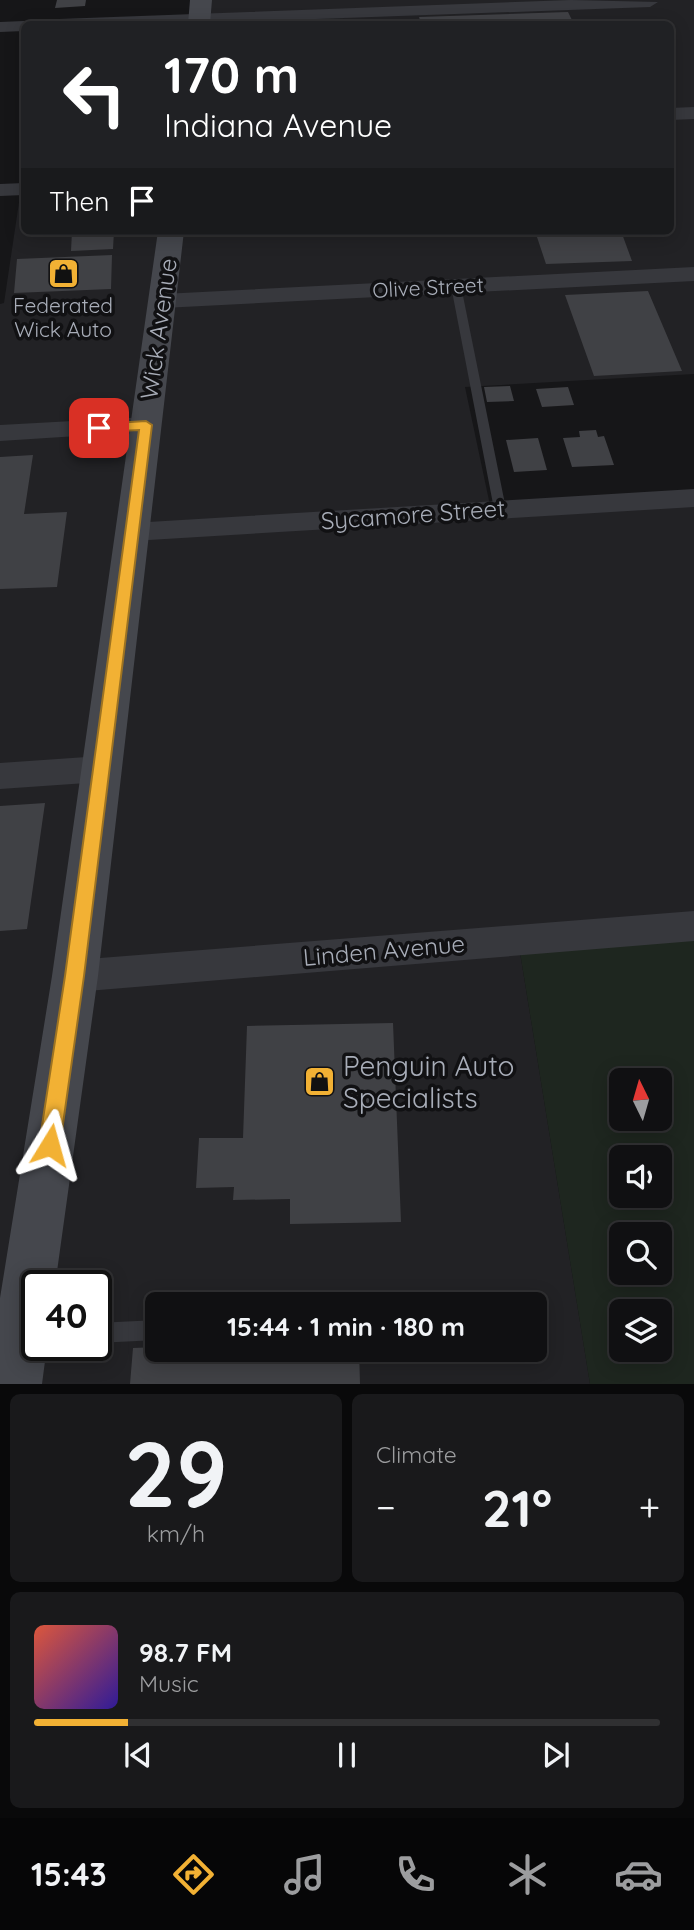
<!DOCTYPE html>
<meta charset="utf-8">
<style>
body{margin:0;font-family:Quicksand,sans-serif;background:#19191b;color:#f1f3f6;height:100vh;display:flex;flex-direction:column;font-size:26px;white-space:nowrap}
*{box-sizing:border-box;margin:0}
p{font-size:23px;color:#9c9d9f}
.icon{flex:none;width:38px;height:38px;fill:none;stroke:currentColor;stroke-width:2;stroke-linecap:round;stroke-linejoin:round}
.map{position:relative;height:1384px;overflow:hidden}
.sheet{display:flex;flex-direction:column;gap:10px;padding:10px;background:#09090a;flex:1}
.sheet>*{flex:none}
.hud{position:absolute;left:21px;top:21px;width:653px;height:214px;border-radius:10px;box-shadow:0 4px 18px #0003,0 0 0 2px #303032;background:#202124;color:#fff;overflow:hidden}
.needle{width:46px;rotate:355deg}
.fabs{position:absolute;left:609px;top:1068px;display:grid;gap:14px}
.fabs a{display:grid;place-items:center;width:63px;height:63px;border-radius:10px;background:#101012;box-shadow:0 4px 18px #0003,0 0 0 2px #303032;font-size:35px}
.speed{position:absolute;left:21px;top:1270px;display:flex;gap:14px;font-size:35px;font-weight:700;text-align:center}
.speed>*{display:grid;place-content:center;width:91px;height:91px;border-radius:50%;background:#101012;box-shadow:0 4px 18px #0003,0 0 0 2px #303032;line-height:1}
.speed .limit{border:4px solid #111;border-radius:10px;background:#fff;color:#111}
.pin{position:absolute;display:grid;place-items:center;width:60px;height:60px;color:#fff;margin:-30px;border-radius:14px;box-shadow:0 4px 10px #0006}
.me{position:absolute;width:77px;margin:-38px;rotate:8deg;stroke-linejoin:round;filter:drop-shadow(0 0 5px #0008)}
.turn{display:flex;align-items:center;gap:24px;height:147px;padding:0 28px;font-size:32px}
.turn .icon{width:91px;height:91px;stroke-width:2.5}
.turn b{display:block;font-size:49px;line-height:60px}
.then{display:flex;align-items:center;height:66px;padding:0 28px;background:#0003;gap:14px;font-size:26px}
.big{font-size:52px;font-weight:700;line-height:1.1}
.sheet .tile{flex:1;display:flex;flex-direction:column;justify-content:center;gap:10px;min-width:0;padding:0 24px;border-radius:10px;background:#19191b}
.sheet .dial{align-items:center;gap:0}
.dial b{font-size:91px;line-height:1}
.song{display:flex;align-items:center;gap:21px}
.cover{width:84px;height:84px;border-radius:10px;background:linear-gradient(135deg,hsl(10 70% 55%),hsl(250 70% 35%))}
.played{height:7px;border-radius:4px;background:linear-gradient(90deg,#f2b134 15%,#303032 15%)}
.keys{display:flex;justify-content:space-around;direction:ltr}
.heat{display:flex;justify-content:space-between;align-items:center;font-size:38px;direction:ltr}
.sheet .tiles{flex:1;display:grid;gap:10px;grid-template-columns:1fr 1fr}
.tile:last-child{grid-column:span 2}
.trip{position:absolute;left:145px;top:1292px;width:402px;height:70px;border-radius:10px;background:#101012;box-shadow:0 4px 18px #0003,0 0 0 2px #303032;font-weight:700;line-height:70px;text-align:center}
.dock{display:flex;height:112px;justify-content:space-around;align-items:center;background:#060607;color:#9c9d9f}
.dock .icon{width:49px;height:49px}
.dock .on{color:#f2b134}
.dock b{font-size:32px;color:#f1f3f6}
.map>svg:first-child{display:block}
.built{fill:#222225;fill-rule:evenodd}
.green{fill:#1e261f;fill-rule:evenodd}
.building{fill:#404145}
.lines{fill:none;stroke-linecap:round;stroke-linejoin:round}
.lane{fill:#37383d;fill-rule:evenodd}
.street{fill:#37383d;fill-rule:evenodd}
.secondary{fill:#45474d;fill-rule:evenodd}
.route{fill:#f2b134;stroke:#9d7322;stroke-width:2}
.labels{text-anchor:middle;stroke-width:7;stroke-linejoin:round;paint-order:stroke}
.far-street-label{font-size:21px;fill:#a8adb8;stroke:#111113}
.far-poi-label{font-size:21px;fill:#a8adb8;stroke:#111113}
.street-label{font-size:24px;fill:#a8adb8;stroke:#111113}
.near-poi-label{font-size:28px;fill:#a8adb8;stroke:#111113;text-anchor:start}
</style>
<div class="map">
<svg width="694" height="1384" viewBox="0 0 694 1384">
<rect width="100%" height="100%" fill="#161618"/>
<path class="built" d="M201,0H694V374L465,387L491,510L694,498V926L518,940L590,1384H0V304L4,303L21,189H24V231H670V24H199ZM37,1286H96V1346H37ZM158,1304H536V1349H158Z"/>
<path class="green" d="M694,926V1384H590L518,940ZM621,1080H660V1118H621ZM621,1157H660V1195H621ZM621,1234H660V1272H621ZM621,1311H660V1349H621Z"/>
<path class="building" d="M57,0H86L85,6L55,8Z
M568,12L574,24H421L419,17Z
M369,19L370,24H288V22Z
M72,231H114L113,249L71,251Z
M547,231H621L632,261L546,264L536,234L548,233Z
M112,255L111,289L14,293L17,259Z
M648,291L682,371L594,376L565,295Z
M510,386L514,401L487,402L484,387Z
M568,387L574,405L542,407L536,389Z
M596,430L598,437L604,436L614,465L572,467L563,438L580,437L579,431Z
M538,438L547,470L514,472L506,440Z
M33,455L24,514L67,512L57,587L0,589V457Z
M45,803L27,929L0,931V806Z
M393,1023L401,1222L290,1224V1199L233,1200L234,1187L196,1188L199,1138H243L247,1026Z
M158,1347V1349H359L360,1384H130L133,1348Z"/>
<g class="lines">
<path class="lane" d="M456,283L461,286L506,509L500,513L494,509L451,286Z
M158,1320V1340L96,1343V1323Z"/>
<path class="street" d="M571,0L658,2L650,7L181,24H51L59,19Z
M24,21L31,24H24V31L0,32V22Z
M694,107V119L670,120V108Z
M24,183V195L0,196V184Z
M694,267V281L163,308L155,306L152,301L155,296L163,294Z
M146,417L155,419L158,425L155,431L0,441V425Z
M694,489V507L132,541L123,538L119,532L123,526L132,523Z
M101,756L112,760L117,769L112,778L101,782L0,789V763Z
M694,911V941L75,992L63,987L57,976L63,965L75,960Z"/>
<path class="secondary" d="M190,0H212L210,24H188Z
M158,231H184L98,976L55,1286H37V1346H47L42,1384H0V1298L52,976Z"/>
</g>
<path class="route" d="M146,421L152,425L84,976L60,1145L57,1152L50,1155L42,1152L39,1145L65,976L139,430L99,432L92,428L99,424Z"/>
<defs>
<symbol id="shop-square" viewBox="-11 -11 22 22"><rect x="-9" y="-9" width="18" height="18" rx="4" fill="#f2b134" stroke="#111113"/><path d="M-5-2.5h2.3a2.7 3.5 0 0 1 5.4 0H5L5.5 6h-11ZM-1.5-2.5h3a1.5 2.3 0 0 0-3 0Z" fill="#111"/></symbol>
</defs>
<g fill-rule="evenodd">
<use href="#shop-square" x="46" y="256" width="35" height="35"/>
<use href="#shop-square" x="302" y="1064" width="35" height="35"/>
</g>
<g class="labels">
<g class="far-street-label">
<text transform="translate(428 288) rotate(-3)" y="7">Olive Street</text>
</g>
<g class="far-poi-label">
<text x="63" y="313">Federated<tspan x="63" dy="24">Wick Auto</tspan></text>
</g>
<g class="street-label">
<text transform="translate(159 329) rotate(-82)" y="8">Wick Avenue</text>
<text transform="translate(413 515) rotate(-4)" y="8">Sycamore Street</text>
<text transform="translate(384 951) rotate(-5)" y="8">Linden Avenue</text>
</g>
<g class="near-poi-label">
<text x="343" y="1076">Penguin Auto<tspan x="343" dy="32">Specialists</tspan></text>
</g>
</g>
</svg>
<div class="fabs">
<a><svg class="needle" viewBox="-14 -14 28 28"><path d="M0-13l5 13h-10z" fill="#e53935"/><path d="M0 13l5-13h-10z" fill="#9c9d9f"/></svg></a>
<a><svg class="icon" aria-label="sound" viewBox="0 0 24 24"><path d="M4 9h4l5-4v14l-5-4H4zM17 9q2 3 0 6"/></svg></a>
<a><svg class="icon" aria-label="search" viewBox="0 0 24 24"><circle cx="10" cy="10" r="6"/><path d="M15 15l6 6"/></svg></a>
<a><svg class="icon" aria-label="layers" viewBox="0 0 24 24"><path d="M12 4l9 5-9 5-9-5zM3 14l9 5 9-5"/></svg></a>
</div>
<div class="speed"><div class="limit">40</div></div>
<div class="pin" style="left:99px;top:428px;background:#d93025"><svg class="icon" aria-label="arrive" viewBox="0 0 24 24"><path d="M6 21V4h12l-3 4 3 4H6"/></svg></div>
<svg class="me" style="left:50px;top:1145px" viewBox="-20 -20 40 40"><path d="M0-17L14 15 0 8-14 15z" fill="#f2b134" stroke="#fff" stroke-width="4"/></svg>
<div class="trip">15:44 · 1 min · 180 m</div>
<div class="hud">
<div class="turn"><svg class="icon" aria-label="left" viewBox="0 0 24 24"><path d="M17 20v-9H6M10 6l-5 5 5 5"/></svg><div><b>170 m</b>Indiana Avenue</div></div>
<div class="then">Then<svg class="icon" aria-label="arrive" viewBox="0 0 24 24"><path d="M6 21V4h12l-3 4 3 4H6"/></svg></div>
</div>
</div>
<section class="sheet">
<div class="tiles">
<div class="tile dial"><b>29</b><p>km/h</p></div>
<div class="tile"><p>Climate</p>
<div class="heat"><a>−</a><b class="big">21°</b><a>+</a></div>
</div>
<div class="tile">
<div class="song"><i class="cover"></i><div><b>98.7 FM</b><p>Music</p></div></div>
<div class="played"></div>
<div class="keys"><svg class="icon" aria-label="previous" viewBox="0 0 24 24"><path d="M18 5L8 12l10 7zM5 5v14"/></svg><svg class="icon" aria-label="pause" viewBox="0 0 24 24"><path d="M8 5v14M16 5v14"/></svg><svg class="icon" aria-label="next" viewBox="0 0 24 24"><path d="M6 5l10 7-10 7zM19 5v14"/></svg></div>
</div>
</div>
</section>
<nav class="dock">
<b>15:43</b>
<svg class="icon on" aria-label="directions" viewBox="0 0 24 24"><path d="M12 3l9 9-9 9-9-9zM9 14v-3h6M13 9l2 2-2 2"/></svg>
<svg class="icon" aria-label="music" viewBox="0 0 24 24"><path d="M9 18V5l10-2v13"/><circle cx="6" cy="18" r="3"/><circle cx="16" cy="16" r="3"/></svg>
<svg class="icon" aria-label="phone" viewBox="0 0 24 24"><path d="M5 4h4l2 5-3 2q2 4 5 5l2-3 5 2v4C11 20 4 13 5 4z"/></svg>
<svg class="icon" aria-label="climate" viewBox="0 0 24 24"><path d="M12 3v18M4 7l16 10M4 17L20 7"/></svg>
<svg class="icon" aria-label="car" viewBox="0 0 24 24"><path d="M5 17H2v-5l4-1 3-4h7l3 4 3 1v5h-3M9 17h6M6 11h13"/><circle cx="7" cy="17" r="2"/><circle cx="17" cy="17" r="2"/></svg>
</nav>
